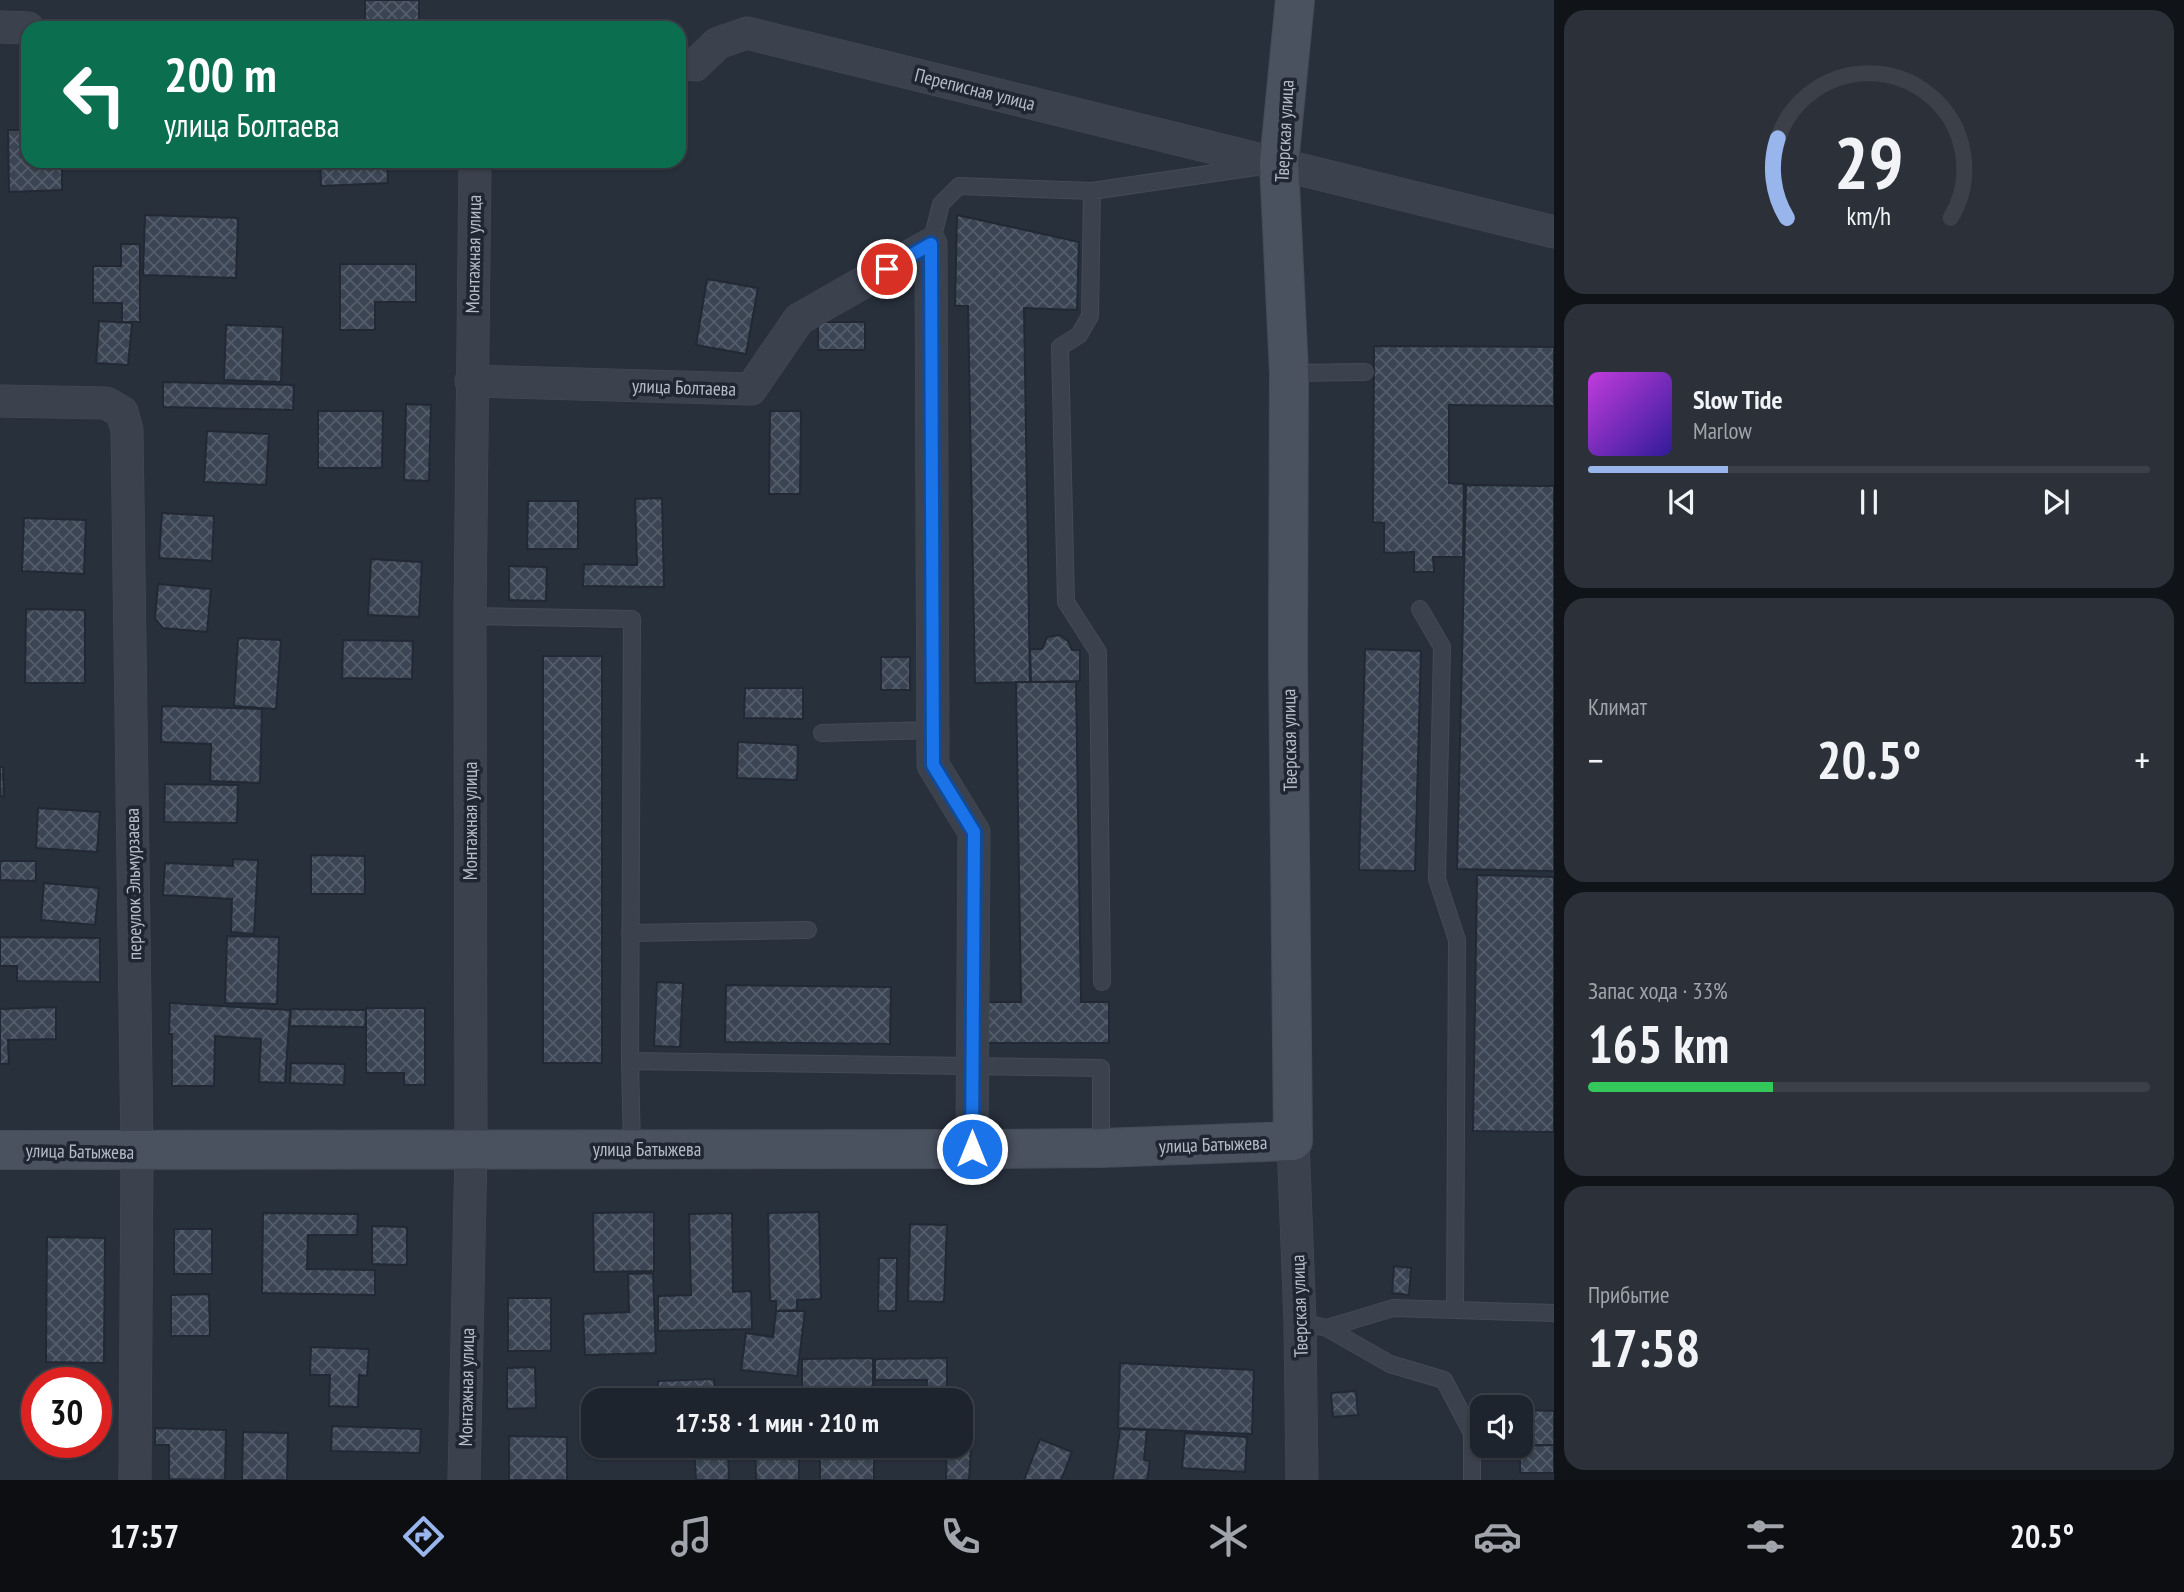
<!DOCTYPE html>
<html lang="ru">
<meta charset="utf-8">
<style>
body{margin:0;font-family:"PT Sans Narrow",sans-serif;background:#2b3039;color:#f1f3f6;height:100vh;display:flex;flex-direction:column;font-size:26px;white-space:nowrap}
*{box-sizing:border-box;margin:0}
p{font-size:23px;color:#a1a4aa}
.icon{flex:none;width:38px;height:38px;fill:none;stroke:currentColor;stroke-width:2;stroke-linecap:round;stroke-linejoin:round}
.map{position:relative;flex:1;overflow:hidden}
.sheet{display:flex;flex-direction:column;gap:10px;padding:10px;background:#101419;width:630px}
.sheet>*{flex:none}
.hud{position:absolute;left:21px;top:21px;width:665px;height:147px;border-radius:21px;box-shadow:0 2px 5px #0004,0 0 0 2px #3c4149;background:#0b6e4f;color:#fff;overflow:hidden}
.controls{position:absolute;left:1470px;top:1395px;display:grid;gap:14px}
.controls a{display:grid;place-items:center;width:63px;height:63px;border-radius:14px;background:#1e242d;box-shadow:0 2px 5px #0004,0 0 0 2px #3c4149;font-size:35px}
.speed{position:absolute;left:21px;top:1367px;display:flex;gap:14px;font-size:35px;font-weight:700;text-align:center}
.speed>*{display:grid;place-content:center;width:91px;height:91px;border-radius:50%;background:#1e242d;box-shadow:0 2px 5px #0004,0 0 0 2px #3c4149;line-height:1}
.speed .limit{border:10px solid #d22;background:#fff;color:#111}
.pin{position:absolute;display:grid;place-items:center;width:60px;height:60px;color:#fff;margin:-30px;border:4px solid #fff;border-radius:50%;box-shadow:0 2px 7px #0007}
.me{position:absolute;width:77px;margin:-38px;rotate:0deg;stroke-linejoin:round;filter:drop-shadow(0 0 5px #0008)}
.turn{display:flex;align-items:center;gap:24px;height:147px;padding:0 28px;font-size:32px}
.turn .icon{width:91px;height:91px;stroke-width:2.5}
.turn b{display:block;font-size:49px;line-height:60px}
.big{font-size:52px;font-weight:700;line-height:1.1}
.sheet .card{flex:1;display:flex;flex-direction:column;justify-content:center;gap:10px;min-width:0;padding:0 24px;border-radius:21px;background:#2b3039}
.sheet .dial{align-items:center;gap:0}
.dial svg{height:182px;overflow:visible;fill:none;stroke:#3c4149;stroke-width:7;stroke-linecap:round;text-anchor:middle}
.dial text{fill:#f1f3f6;stroke:none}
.song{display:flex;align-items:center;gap:21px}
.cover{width:84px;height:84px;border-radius:10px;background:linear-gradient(135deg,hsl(290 70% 55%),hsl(250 70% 35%))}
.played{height:7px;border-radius:4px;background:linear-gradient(90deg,#98b5ec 25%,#3c4149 25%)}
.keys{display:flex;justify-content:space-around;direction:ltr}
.heat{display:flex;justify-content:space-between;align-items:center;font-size:38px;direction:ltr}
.charge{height:10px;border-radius:5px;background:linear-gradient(90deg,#34c759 33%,#3c4149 0)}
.trip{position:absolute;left:581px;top:1388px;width:392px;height:70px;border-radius:21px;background:#1e242d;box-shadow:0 2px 5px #0004,0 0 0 2px #3c4149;font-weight:700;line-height:70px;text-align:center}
.tab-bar{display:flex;height:112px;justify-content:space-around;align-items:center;background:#0c0e12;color:#a1a4aa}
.tab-bar .icon{width:49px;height:49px}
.tab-bar .current{color:#98b5ec}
.tab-bar b{font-size:32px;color:#f1f3f6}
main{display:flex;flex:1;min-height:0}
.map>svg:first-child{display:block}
.building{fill:url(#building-cross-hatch);stroke:#222934;stroke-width:2}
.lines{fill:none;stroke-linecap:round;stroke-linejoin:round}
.lane-casing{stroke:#444b56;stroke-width:18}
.street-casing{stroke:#444b56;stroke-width:33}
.secondary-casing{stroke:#444b56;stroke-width:40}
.lane{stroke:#3b424d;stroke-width:16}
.street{stroke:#3b424d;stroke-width:32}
.secondary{stroke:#4a515f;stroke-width:38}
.route-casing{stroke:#114b97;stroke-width:18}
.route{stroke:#1a73e8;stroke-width:12}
.labels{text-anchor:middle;stroke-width:7;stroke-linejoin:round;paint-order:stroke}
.street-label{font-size:19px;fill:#b7bdc8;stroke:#202732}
</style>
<main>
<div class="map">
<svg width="1554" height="1480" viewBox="0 0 1554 1480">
<defs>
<pattern id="building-cross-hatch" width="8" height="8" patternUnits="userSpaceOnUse" patternTransform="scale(1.75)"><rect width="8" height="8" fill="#3a4452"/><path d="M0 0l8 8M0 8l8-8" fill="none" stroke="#545d69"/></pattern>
</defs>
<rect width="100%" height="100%" fill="#28303c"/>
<path class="building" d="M365,0H419V26H365Z
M8,130H28V161H62V190L9,192Z
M320,161H387L388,183L321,186Z
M145,215L238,218L236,278L143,275Z
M957,215L1079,242L1077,310L1024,308L1030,682L975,683L968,306H955Z
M121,244H140V322H122V303H93V266H121Z
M340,264H416V302H375V330H340Z
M707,279L758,288L746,354L696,345Z
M99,321L132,323L128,365L96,363Z
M818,322H865V350H818Z
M226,325L283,327L281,382L224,380Z
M1374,346L1554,347V406L1449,405V483L1464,484L1463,557H1433L1434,572H1414V552L1384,553V523L1373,522Z
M163,382L294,385L293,410L163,407Z
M406,404L431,405L429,481L404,480Z
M318,411H383L382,468H318Z
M770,411H801L800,494H769Z
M207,431L269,434L266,485L204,482Z
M1466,485L1554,486V871L1457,869Z
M662,498L664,587L583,586L584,564L637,565L635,499Z
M528,501H578V549H527Z
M162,513L214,516L212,561L159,558Z
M24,518L86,520L84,574L22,571Z
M371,559L422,562L419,617L368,615Z
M509,566L547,567L546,601L509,600Z
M158,584L211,589L207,632L163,628L155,618Z
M26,609L85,610V683H25Z
M1060,635L1068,641L1072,650H1080V681L1031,682L1030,649H1042L1047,637Z
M238,638L281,640L276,709L234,706Z
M343,640L413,641L412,679L342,678Z
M1365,649L1421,651L1415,871L1359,870Z
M543,656H602V1063H543Z
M881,657H910V690H881Z
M1016,682H1076L1081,1002H1109V1043H982V1002H1021Z
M745,688H803V719L744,718Z
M162,706L262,709L260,783L210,781L211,744L161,742Z
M738,742L798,745L797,780L737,778Z
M0,767H3L4,796H0Z
M165,784L238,785L237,823L164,822Z
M38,808L100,812L97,852L36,848Z
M311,855L365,856V894H311Z
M233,859L258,860L254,934L231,932L232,899L163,895L165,863L233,866Z
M0,861H36V881L0,880Z
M1477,875L1554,877V1132L1473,1131Z
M44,883L99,888L95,925L41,920Z
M227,936L279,937L277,1004L225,1003Z
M0,937L100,938V982L17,981V966H0Z
M657,982L683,983L680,1047L654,1046Z
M726,985L891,987L890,1044L725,1042Z
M170,1003L290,1010L285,1083L259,1082L261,1039L215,1036L214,1086H172V1034H169Z
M56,1007V1039L8,1040L9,1064H0V1009Z
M366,1008H425V1085H404V1073H366Z
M291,1009L366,1010L365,1027L290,1026Z
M291,1063L345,1064L344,1085L290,1083Z
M654,1212V1271L594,1272L593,1213Z
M819,1212L821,1299L797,1300V1310L776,1311V1301H770L768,1213Z
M263,1213L358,1214L357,1235H308L307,1269L375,1270V1295L262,1293Z
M732,1213L733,1292L751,1291L752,1329L658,1331V1296L691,1295L689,1214Z
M910,1224L947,1225L944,1302L908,1301Z
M372,1226L407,1227V1265L372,1264Z
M174,1229H212V1274H174Z
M47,1237L105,1238L104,1363L46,1362Z
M879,1258H897L896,1311H878Z
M1394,1266L1411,1268L1409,1295L1392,1293Z
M653,1273L656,1353L585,1355L583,1314L629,1312L628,1274Z
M209,1294L210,1336H171V1295Z
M508,1298H551V1351H508Z
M776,1311H805L797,1376L741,1370L746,1333L773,1337Z
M311,1347L369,1349L367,1376L359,1375L358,1407L329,1406L330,1375H310Z
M873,1358V1400H849V1391L802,1392V1359Z
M947,1358V1400H916V1394H926L927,1380H875V1359Z
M1120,1363L1254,1370L1252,1434L1118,1428Z
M535,1367L536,1408L507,1409V1368Z
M714,1379L715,1400H658V1381Z
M1356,1391L1358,1415L1333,1417L1331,1393Z
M31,1395H37V1441H31Z
M96,1396H104L103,1442H96Z
M652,1397V1400H595Z
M1521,1410L1554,1411V1445H1521Z
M961,1415L973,1416L969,1480H946L947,1446H961Z
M332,1426L421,1429L420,1453L331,1451Z
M155,1428L226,1430L225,1480L169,1479V1445H155Z
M1120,1429L1147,1430L1144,1460L1150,1461L1147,1480H1113Z
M243,1432L288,1433L287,1480H242Z
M1185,1433L1247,1437L1245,1472L1182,1468Z
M509,1436L567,1437V1480H509Z
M1040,1439L1072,1452L1061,1480H1024Z
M1554,1445V1473H1520V1446Z
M694,1446H728L729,1480H696Z
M755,1446H799V1480H756Z
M820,1446H874V1480H820Z"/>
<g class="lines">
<defs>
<path id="lane" d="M1092,191L1090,316L1079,335L1060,347L1066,602L1098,652L1102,982
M931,244L941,204L959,186L1092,191L1256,167
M1289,373L1365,372
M1420,609L1442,647L1437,879L1457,940L1455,1310
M470,616L632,619L630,1061L632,1149
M822,733L933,730
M630,933L808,930
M630,1061L1101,1068V1148
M1300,1322L1327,1328L1390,1364L1444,1380L1472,1433V1480
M1327,1328L1393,1308L1554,1313"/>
<path id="street" d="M0,27L28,28
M679,63L695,65L718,43L747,33L1554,232
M471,381L751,389L799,319L931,244L933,765L974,832L972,1149
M0,401L106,403L122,412L127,430L137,1151L135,1480
M1293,1141L1300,1322L1302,1480
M464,1480L471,1150L470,616L475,161"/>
<path id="secondary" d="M0,1150L972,1149L1101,1148L1293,1141L1288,656L1289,373L1279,163L1295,0"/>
</defs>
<use href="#lane" class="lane-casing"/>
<use href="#street" class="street-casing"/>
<use href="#secondary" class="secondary-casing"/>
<use href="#lane" class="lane"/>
<use href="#street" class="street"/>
<use href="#secondary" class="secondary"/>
</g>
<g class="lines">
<defs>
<path id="route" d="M887,269L931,244L933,765L974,832L972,1149"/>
</defs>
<use href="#route" class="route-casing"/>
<use href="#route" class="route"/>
</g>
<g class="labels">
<g class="street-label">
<text transform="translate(975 89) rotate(14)" y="7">Переписная улица</text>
<text transform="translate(1284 131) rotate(-87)" y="7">Тверская улица</text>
<text transform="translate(473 254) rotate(-89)" y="7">Монтажная улица</text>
<text transform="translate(684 387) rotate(2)" y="7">улица Болтаева</text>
<text transform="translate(1289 740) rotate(-91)" y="7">Тверская улица</text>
<text transform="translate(470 821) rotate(-90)" y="7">Монтажная улица</text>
<text transform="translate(133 884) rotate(-91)" y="7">переулок Эльмурзаева</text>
<text transform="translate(1213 1144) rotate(-2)" y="7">улица Батыжева</text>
<text x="647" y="1156">улица Батыжева</text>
<text transform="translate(80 1151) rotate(1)" y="7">улица Батыжева</text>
<text transform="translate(1299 1306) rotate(-92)" y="7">Тверская улица</text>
<text transform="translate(466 1387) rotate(-89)" y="7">Монтажная улица</text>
</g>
</g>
</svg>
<div class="controls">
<a><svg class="icon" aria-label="sound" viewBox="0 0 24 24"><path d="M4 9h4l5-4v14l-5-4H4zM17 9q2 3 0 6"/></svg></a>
</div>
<div class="speed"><div class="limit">30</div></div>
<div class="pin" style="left:887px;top:269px;background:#d93025"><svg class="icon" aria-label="arrive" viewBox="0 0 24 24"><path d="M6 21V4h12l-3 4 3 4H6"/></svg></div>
<svg class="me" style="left:972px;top:1149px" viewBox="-20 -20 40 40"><circle r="17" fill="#1a73e8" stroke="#fff" stroke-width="3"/><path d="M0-11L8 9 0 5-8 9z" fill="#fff"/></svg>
<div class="trip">17:58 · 1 мин · 210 m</div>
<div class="hud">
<div class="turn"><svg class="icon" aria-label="left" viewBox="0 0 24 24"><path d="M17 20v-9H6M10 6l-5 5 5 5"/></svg><div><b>200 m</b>улица Болтаева</div></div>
</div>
</div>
<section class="sheet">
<div class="card dial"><svg viewBox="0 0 100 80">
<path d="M14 69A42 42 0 1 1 86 69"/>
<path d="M14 69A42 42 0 0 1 10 34" stroke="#98b5ec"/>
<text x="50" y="56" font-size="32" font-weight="700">29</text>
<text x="50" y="72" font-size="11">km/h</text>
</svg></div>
<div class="card">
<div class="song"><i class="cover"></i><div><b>Slow Tide</b><p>Marlow</p></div></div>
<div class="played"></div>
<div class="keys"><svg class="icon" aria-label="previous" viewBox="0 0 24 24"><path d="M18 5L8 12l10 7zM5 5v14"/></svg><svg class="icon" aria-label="pause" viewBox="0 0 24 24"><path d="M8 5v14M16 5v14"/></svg><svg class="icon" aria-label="next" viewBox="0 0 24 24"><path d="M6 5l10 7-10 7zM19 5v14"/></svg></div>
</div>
<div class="card"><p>Климат</p>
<div class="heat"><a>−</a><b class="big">20.5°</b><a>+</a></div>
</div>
<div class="card"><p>Запас хода · 33%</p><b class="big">165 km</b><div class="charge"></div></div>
<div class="card"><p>Прибытие</p><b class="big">17:58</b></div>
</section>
</main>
<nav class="tab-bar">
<b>17:57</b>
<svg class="icon current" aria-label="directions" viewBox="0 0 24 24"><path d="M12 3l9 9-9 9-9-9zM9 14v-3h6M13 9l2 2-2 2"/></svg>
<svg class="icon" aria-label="music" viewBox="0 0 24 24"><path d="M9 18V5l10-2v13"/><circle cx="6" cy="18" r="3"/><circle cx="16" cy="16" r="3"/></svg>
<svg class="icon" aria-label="phone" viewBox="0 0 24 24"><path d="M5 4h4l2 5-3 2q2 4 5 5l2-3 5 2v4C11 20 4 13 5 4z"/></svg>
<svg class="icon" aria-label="climate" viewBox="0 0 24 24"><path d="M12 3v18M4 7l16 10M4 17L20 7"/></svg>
<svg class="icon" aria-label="car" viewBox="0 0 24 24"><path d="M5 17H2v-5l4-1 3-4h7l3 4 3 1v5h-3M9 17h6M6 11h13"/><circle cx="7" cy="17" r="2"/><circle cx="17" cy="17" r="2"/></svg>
<svg class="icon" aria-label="filters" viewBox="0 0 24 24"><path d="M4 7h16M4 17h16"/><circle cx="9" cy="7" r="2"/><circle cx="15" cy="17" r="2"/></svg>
<b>20.5°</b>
</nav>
